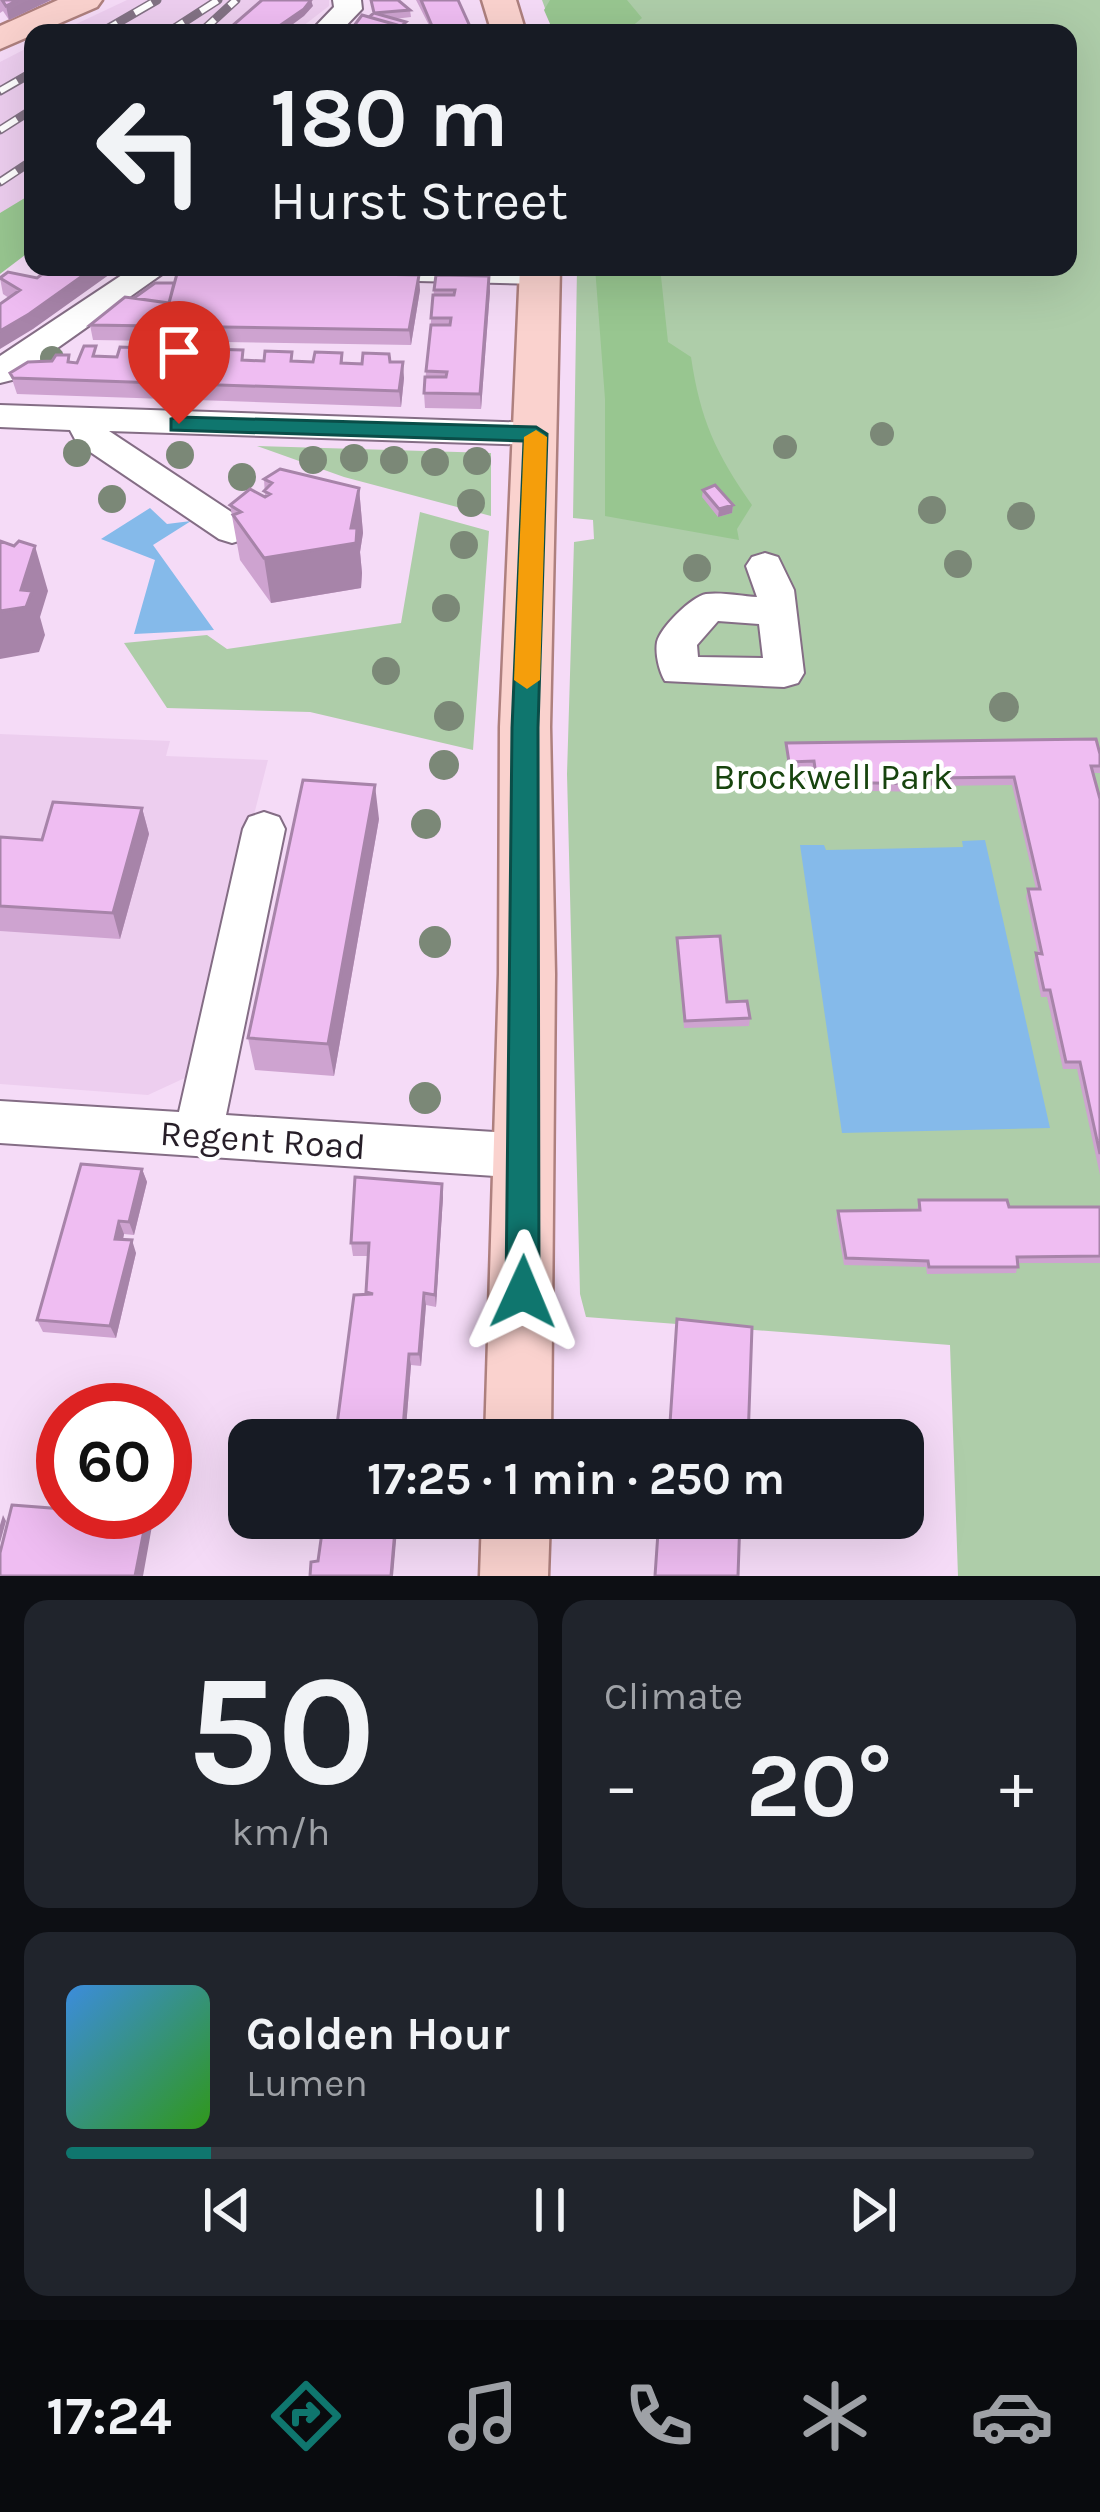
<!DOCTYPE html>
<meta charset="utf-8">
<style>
body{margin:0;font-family:Karla,sans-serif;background:#20242c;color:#f1f3f6;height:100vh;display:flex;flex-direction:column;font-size:45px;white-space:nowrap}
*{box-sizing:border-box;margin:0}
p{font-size:39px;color:#9ea1a6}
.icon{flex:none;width:66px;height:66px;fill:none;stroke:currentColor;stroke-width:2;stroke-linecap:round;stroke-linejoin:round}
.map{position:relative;height:1576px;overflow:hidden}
.panel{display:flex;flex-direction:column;gap:24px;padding:24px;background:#0d0f14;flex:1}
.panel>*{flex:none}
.banner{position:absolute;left:24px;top:24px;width:1053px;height:252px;border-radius:24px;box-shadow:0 12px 48px #0002;background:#171b24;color:#f1f3f6;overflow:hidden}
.speed{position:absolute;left:36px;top:1383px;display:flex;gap:24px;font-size:60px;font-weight:700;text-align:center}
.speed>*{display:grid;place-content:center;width:156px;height:156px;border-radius:50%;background:#171b24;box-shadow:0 12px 48px #0002;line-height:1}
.speed .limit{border:18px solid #d22;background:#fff;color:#111}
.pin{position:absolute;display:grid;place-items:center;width:102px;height:102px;color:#fff;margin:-123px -51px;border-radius:50% 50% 50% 0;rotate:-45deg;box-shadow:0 0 12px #0007}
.pin .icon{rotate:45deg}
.me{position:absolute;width:132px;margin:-66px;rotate:1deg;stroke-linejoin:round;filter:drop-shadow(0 0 9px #0008)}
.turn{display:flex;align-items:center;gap:42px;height:252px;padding:0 48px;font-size:54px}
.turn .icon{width:156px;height:156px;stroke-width:2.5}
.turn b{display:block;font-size:84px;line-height:102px}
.big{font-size:90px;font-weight:700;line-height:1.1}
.panel .card{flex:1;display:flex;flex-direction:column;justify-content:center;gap:18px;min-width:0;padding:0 42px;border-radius:24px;background:#20242c}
.panel .dial{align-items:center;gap:0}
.dial b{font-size:156px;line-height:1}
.song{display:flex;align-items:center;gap:36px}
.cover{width:144px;height:144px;border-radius:18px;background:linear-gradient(135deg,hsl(210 70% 55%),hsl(110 70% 35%))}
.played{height:12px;border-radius:6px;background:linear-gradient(90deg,#0f766e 15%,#363941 15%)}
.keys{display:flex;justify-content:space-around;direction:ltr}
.heat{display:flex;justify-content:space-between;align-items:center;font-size:66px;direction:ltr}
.panel .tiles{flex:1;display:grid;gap:24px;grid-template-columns:1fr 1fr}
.card:last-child{grid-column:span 2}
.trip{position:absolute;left:228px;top:1419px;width:696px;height:120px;border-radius:24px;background:#171b24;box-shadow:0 12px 48px #0002;font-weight:700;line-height:120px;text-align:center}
.tabs{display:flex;height:192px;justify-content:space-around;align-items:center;background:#090b0e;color:#9ea1a6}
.tabs .icon{width:84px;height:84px}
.tabs .current{color:#0f766e}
.tabs b{font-size:54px;color:#f1f3f6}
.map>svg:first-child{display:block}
.built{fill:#edceef}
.green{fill:#aecda9}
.forest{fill:#98c690}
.water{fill:#85baea}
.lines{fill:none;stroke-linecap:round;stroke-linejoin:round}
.minor-casing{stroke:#846d85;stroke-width:4}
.major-casing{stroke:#ae807e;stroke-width:5}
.minor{fill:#fff;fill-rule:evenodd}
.major{fill:#fad2ce;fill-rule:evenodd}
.rail-casing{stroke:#827284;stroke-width:9}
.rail{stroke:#fff;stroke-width:6;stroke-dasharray:20;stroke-linecap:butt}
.tree{fill:#7b8877}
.wall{fill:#cea3d0}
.shaded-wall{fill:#a784a9}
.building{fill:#efbdf2;stroke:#a784a9;stroke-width:3}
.route{fill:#0f766e;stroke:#0a4d48;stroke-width:3}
.slow{fill:#f59e0b}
.labels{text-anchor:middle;stroke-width:9;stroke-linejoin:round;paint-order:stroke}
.park-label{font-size:36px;fill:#17440e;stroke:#fff}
.street-label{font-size:36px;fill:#271e28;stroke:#fff}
</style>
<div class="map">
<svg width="1100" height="1576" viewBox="0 0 1100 1576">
<rect width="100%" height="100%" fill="#f5dbf7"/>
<path class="built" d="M127,0H329V6L294,33H57Z
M33,45V213L0,233V62Z
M0,734L170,741L166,756L268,760L187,1077L148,1095L0,1084Z"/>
<path class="green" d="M542,0H1100V1576H958L950,1345L586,1317L580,1294L567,774L574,542L594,539L593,520L573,518L577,267H1068V33H554Z
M257,446L491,453V516L344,477Z
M420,512L489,531L473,750L310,712L167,708L124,643L207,635L227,649L401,623Z"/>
<path class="forest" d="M550,0H627L642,18L624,33H554L544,10Z
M33,193V249L0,274V213Z
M595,267H660L668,342L691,357C700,419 716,454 752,505L737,529L739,540L605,516V399Z"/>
<path class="water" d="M150,508L167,524L191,521L153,545L214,630L134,634L155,560L101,539Z
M985,840L1050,1128L842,1133L800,845H824L826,850L963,847L962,841Z"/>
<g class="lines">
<defs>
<path id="minor" d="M333,0H361L362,9L339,33H309L334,7Z
M134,267H172L12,380L0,383V356Z
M235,267H551L556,274L540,284L251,277Z
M0,405L536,423L549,426L554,434L549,442L536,445L109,431L245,521L251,530L245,539L232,543L219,539L77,443L70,430L0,427Z
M765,553L778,557L794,590L804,673L798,683L784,687L665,681C659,671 655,654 657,642C661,627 691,597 706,594C722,592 741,596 757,597L746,566L752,557ZM718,621L759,624L763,658L698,657L697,645Z
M264,812L279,817L285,829L226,1115L525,1134L542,1141L549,1156L542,1171L525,1178L0,1143V1101L179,1112L243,829L249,817Z"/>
<path id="major" d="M58,0H102L97,7L0,49V26Z
M482,0H516L526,33H492Z
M520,267H560L550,727L555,974L551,1440H485L499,974L500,727Z
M482,1518H550L548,1576H480Z"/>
</defs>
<use href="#minor" class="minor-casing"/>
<use href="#major" class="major-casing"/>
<use href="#minor" class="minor"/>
<use href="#major" class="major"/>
<defs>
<path id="rail" d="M100,33L157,0
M167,33L218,0
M200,33L236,0
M0,91L33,72
M0,130L33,109
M0,182L33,160"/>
</defs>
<use href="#rail" class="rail-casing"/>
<use href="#rail" class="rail"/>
</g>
<g class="tree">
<circle cx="52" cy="358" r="12"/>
<circle cx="882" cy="434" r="12"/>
<circle cx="785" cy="447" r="12"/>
<circle cx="77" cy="453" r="14"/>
<circle cx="180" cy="455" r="14"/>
<circle cx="354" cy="458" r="14"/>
<circle cx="313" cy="460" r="14"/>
<circle cx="394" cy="460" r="14"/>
<circle cx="477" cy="461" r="14"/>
<circle cx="435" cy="462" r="14"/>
<circle cx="242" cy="477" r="14"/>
<circle cx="112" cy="499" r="14"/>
<circle cx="471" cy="503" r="14"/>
<circle cx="932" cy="510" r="14"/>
<circle cx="1021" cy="516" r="14"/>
<circle cx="464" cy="545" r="14"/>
<circle cx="958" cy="564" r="14"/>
<circle cx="697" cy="568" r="14"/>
<circle cx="446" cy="608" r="14"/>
<circle cx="386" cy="671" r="14"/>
<circle cx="1004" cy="707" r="15"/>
<circle cx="449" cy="716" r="15"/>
<circle cx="444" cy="765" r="15"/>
<circle cx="426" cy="824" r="15"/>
<circle cx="435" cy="942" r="16"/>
<circle cx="425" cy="1098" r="16"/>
</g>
<path class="wall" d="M0,0H51L9,20L3,11L0,13Z
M416,0H458L473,33H479H433Z
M410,10L411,17L394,19L406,22V30L403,33H345L373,14Z
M0,278H37L33,329L9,298L3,294Z
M420,290L411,345L93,340L90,325Z
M434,290L490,291L481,409L425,408L424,393Z
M145,348L147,357H166L194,349L196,359L313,362L342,353L343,363L390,362L404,378L401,407L17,394L10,373L70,362L77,363L98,356L117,357Z
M264,479L359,488L363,533L360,552L362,573L361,588L271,603L240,560L230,505L265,497Z
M703,490L733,505L732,513L718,517L702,497Z
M786,743L1100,754V773H1093L1100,799V1175L1077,1069H1063L1047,997H1041L1034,961L1036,953H1038L1026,897L1028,889H1036L1012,785L931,786L929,792L816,790L812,769H788Z
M142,808L149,834L120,939L0,931V837L42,840Z
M379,819L334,1076L255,1070L248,1038Z
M677,938L727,1002L750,1018L749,1026L684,1028Z
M142,1169L147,1182L134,1235L124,1234L123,1240L136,1253L116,1338L43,1332L37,1320Z
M443,1197L436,1307L426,1305L421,1366L411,1365L405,1440H335L367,1295L369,1256H353L351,1243Z
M919,1200L1009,1207H1100V1263H1018L1016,1273L927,1274L926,1267L844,1265L836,1218L838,1211L917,1210Z"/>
<path class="shaded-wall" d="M18,0H51L9,20L6,6Z
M311,0L313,6L304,16L281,33H269Z
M406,22V30L403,33H387L397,25Z
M95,267H120L33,329L0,349V331Z
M419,275L420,290L411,345L409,330Z
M489,276L490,291L481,409L480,394Z
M403,362L404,378L401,407L399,391Z
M359,488L363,533L360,552L362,573L361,588L271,603L264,558L351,528Z
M733,505L732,513L718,517L719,509Z
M35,546L48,591L40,617L45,635L39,652L0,659V612L21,590Z
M375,785L379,819L334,1076L328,1044Z
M142,808L149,834L120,939L113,913Z
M142,1169L147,1182L134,1235L129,1222Z
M442,1184L443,1197L436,1307L435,1295Z
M119,1221L124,1234L120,1252L115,1239Z
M132,1240L136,1253L116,1338L110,1326Z
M424,1293L426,1305L421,1366L419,1354Z
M409,1354L411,1365L405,1440H402Z
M3,1515L6,1521L0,1543V1525Z
M147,1515L152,1526L143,1576H135Z
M396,1518H398L393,1576H391Z"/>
<path class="building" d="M2,0H18L6,6Z
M262,0H311L304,9L269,33H224Z
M371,0H398L410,10L374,13L406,22L397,30V25L369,17L374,13Z
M421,0H458L473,33H479H435Z
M362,15L397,25L387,33H345L354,26Z
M52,267H95L29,314L0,331V304L20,290L0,278L8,272L37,278Z
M178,270L419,275L409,330L90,325L125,297L169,303Z
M436,275L489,276L480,394L424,393L425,377H446L447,372L426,371L431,325H450L451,318H431L433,295H454L455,290H434Z
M155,283H174L169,303L134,298Z
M84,346H96L93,356L117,357L120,347L145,348L143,357H166L168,348L194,349L192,358L204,359L206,349L243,350L242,360L264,361L265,351L292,352L291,361L313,362L315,352L342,353L341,363L362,364L363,353L389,354L390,362H403L399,391L13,378L10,373L28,362L52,361L56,355H69L68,362L77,363Z
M280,469L359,488L351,528H357L356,543L264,558L233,515L241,512L230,505L250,489L265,497L270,494L264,491L272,483L264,479Z
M715,485L733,505L719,509L703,490Z
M0,541L14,546L19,541L35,546L21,590L32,591L26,607L0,611Z
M1096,739L1100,754V766H1091L1100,799V1154L1080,1062H1066L1050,990H1044L1036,953L1042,954L1028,889H1040L1014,777L930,778L931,784L817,782L814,761L789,762L786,743Z
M303,780L375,785L328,1044L248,1038Z
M53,802L142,808L113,913L0,906V837L42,840Z
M720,936L727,1002L747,1001L750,1018L685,1021L677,938Z
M81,1164L142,1169L129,1222L119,1221L115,1239L132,1240L110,1326L37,1320Z
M355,1177L442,1184L435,1295L424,1293L419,1354H409L402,1440H335L354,1295L373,1294L366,1292L369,1243H351Z
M919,1200H1007L1009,1207H1100V1256L1017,1257L1018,1267H929L928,1261L846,1258L838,1211L920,1210Z
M677,1319L752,1327L748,1440L669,1438Z
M12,1505L63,1509V1512H105L147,1515L135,1576H0V1553Z
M324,1518H396L391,1576H310L311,1562L318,1561Z
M659,1518H740L738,1576H655Z"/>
<path class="route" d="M179,417L536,427L547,434L538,728L539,1292L534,1303L523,1308L511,1303L506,1292L512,728L524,441L171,430V419Z"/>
<path class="slow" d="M536,430L547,437L540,680L527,689L514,680L524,437Z"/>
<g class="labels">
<g class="park-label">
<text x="833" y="789">Brockwell Park</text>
</g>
<g class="street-label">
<text transform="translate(263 1139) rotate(4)" y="13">Regent Road</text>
</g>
</g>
</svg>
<div class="speed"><div class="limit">60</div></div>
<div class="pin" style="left:179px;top:424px;background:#d93025"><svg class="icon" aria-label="arrive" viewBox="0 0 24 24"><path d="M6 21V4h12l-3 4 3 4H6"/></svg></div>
<svg class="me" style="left:523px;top:1292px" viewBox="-20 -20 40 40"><path d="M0-17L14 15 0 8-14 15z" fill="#0f766e" stroke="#fff" stroke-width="4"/></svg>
<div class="trip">17:25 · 1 min · 250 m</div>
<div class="banner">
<div class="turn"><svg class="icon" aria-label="left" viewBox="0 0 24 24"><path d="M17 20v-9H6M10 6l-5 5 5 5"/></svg><div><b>180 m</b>Hurst Street</div></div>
</div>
</div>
<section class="panel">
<div class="tiles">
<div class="card dial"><b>50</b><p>km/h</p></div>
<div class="card"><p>Climate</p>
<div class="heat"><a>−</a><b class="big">20°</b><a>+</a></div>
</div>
<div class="card">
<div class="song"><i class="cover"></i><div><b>Golden Hour</b><p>Lumen</p></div></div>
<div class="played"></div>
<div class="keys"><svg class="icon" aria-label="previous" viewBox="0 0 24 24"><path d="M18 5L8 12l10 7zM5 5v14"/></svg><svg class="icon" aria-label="pause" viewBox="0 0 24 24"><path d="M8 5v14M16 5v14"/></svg><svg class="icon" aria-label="next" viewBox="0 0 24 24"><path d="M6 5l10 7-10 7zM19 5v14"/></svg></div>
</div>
</div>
</section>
<nav class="tabs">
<b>17:24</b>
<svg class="icon current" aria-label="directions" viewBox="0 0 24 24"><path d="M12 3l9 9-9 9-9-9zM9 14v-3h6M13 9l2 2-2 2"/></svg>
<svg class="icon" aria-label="music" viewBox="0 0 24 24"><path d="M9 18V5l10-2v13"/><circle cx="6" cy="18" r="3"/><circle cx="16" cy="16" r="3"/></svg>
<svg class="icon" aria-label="phone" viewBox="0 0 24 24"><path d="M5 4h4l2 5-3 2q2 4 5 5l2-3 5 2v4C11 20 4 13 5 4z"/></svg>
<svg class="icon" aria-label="climate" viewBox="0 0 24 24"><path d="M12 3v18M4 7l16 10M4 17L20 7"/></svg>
<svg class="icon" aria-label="car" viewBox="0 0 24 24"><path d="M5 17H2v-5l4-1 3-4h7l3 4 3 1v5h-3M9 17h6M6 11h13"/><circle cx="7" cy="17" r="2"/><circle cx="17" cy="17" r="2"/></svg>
</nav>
